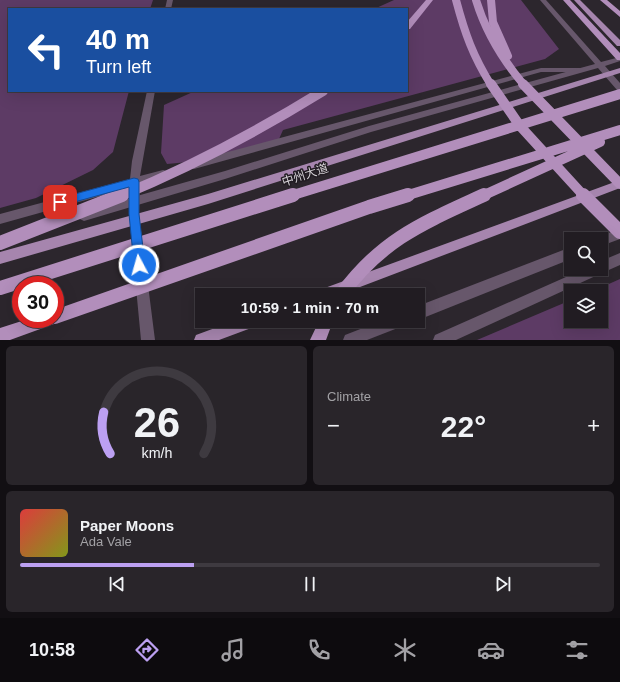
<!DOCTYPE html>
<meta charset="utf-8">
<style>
body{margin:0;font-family:Arial,"Noto Sans SC",sans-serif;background:#29252a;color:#f1f3f6;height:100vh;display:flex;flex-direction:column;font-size:15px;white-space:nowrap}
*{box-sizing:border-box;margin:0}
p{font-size:13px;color:#a2a1a5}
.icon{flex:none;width:22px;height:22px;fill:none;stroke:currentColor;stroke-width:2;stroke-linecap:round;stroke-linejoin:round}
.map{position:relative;height:340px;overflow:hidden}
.panel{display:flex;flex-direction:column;gap:6px;padding:6px;background:#120f13;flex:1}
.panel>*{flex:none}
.banner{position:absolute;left:8px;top:8px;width:400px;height:84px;border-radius:0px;box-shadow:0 4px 16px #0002,0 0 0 1px #3e3a40;background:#1a4fa0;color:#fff;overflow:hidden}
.buttons{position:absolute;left:564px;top:232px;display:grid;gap:8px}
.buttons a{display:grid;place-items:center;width:44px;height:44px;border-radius:0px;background:#211c22;box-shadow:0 4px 16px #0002,0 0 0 1px #3e3a40;font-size:20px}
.speed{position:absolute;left:12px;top:276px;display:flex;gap:8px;font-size:20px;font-weight:700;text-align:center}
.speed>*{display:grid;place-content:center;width:52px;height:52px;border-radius:50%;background:#211c22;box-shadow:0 4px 16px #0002,0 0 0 1px #3e3a40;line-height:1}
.speed .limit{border:6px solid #d22;background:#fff;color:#111}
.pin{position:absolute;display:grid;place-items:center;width:34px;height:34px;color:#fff;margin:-17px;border-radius:8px;box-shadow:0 2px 6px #0006}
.me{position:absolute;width:44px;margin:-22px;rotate:354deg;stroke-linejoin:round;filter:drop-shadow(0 0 3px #0008)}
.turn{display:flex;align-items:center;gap:14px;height:84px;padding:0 12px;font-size:18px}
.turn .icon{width:52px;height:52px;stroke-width:2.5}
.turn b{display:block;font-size:28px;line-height:34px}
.big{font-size:30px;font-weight:600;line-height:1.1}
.panel .card{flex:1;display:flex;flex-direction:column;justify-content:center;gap:6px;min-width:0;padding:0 14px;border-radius:6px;background:#29252a}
.panel .dial{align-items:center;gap:0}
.dial svg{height:104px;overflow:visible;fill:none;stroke:#3e3a40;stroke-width:7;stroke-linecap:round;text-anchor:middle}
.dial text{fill:#f1f3f6;stroke:none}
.song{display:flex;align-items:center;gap:12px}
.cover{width:48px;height:48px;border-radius:6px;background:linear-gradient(135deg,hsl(0 70% 55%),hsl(70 70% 35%))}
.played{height:4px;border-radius:2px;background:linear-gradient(90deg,#bca0f2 30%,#3e3a40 30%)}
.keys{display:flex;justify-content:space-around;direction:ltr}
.heat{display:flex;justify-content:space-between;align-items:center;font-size:22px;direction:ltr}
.panel .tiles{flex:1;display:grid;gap:6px;grid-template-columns:1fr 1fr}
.card:last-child{grid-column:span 2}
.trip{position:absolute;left:195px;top:288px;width:230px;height:40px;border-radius:0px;background:#211c22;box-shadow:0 4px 16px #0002,0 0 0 1px #3e3a40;font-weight:600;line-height:40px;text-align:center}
.tab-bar{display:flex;height:64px;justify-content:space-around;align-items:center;background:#0d0b0e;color:#a2a1a5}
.tab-bar .icon{width:28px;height:28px}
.tab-bar .current{color:#bca0f2}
.tab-bar b{font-size:18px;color:#f1f3f6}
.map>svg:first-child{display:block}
.green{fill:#5d3b65}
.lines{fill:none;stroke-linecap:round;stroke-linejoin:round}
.minor{fill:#67576b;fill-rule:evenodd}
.tertiary{fill:#67576b;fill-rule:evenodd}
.primary{fill:#a685ae;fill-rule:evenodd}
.trunk{fill:#b28ebb;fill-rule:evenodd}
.trunk-bridge-far2{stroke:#b28ebb;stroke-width:8}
.trunk-bridge-far1{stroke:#b28ebb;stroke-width:10}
.trunk-bridge{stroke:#b28ebb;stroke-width:14}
.route{fill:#1a73e8;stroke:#114b97}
.labels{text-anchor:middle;stroke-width:3;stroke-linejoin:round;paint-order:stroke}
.street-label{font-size:12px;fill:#d4d0d5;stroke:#221c23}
</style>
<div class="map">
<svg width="620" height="340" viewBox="0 0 620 340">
<rect width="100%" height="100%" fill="#2c262d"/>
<path class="green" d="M0,0H153L150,9H9V91H129L113,152L93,170L36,198L0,208Z
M394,0H521L559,49L545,59L283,130L279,139L220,159L167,164L161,153L164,105L195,91H407V9H374Z
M620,279V340H477L571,300V321H601V291H593Z"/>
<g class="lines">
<path class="minor" d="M167,0H173L171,9H165Z
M541,68H581L585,70L581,72H541L194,169L191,168L189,165L191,162L194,161Z
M147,91H155L140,176L163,170L167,171L168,174L167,177L140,185L139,214L155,340H141L129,214V188L0,224V214L130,179L132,161Z
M620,253V265L602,273L456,340H433L435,335L584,269H601V261Z"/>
<path class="tertiary" d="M540,0H546L601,62L620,57V61L605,66L620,83V91L617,90L598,68L371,132L225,179L84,221L80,219L78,216L80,213L84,211L225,171L369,126L595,64Z
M620,229V239L601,246V239H596L597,237Z
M571,247V259L418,320V306Z
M381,321H405L403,326L367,340H343L345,335Z"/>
<path class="primary" d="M574,0H580L620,40V46H617Z
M620,68V73L208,204L0,264V252L208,194Z
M620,180V188L339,295H316L317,290L322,289Z
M234,321H259L257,326L219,340H194L196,335Z"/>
<path class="trunk" d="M426,0H433L410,29H407V22Z
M563,0H570L620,53V60H617Z
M600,0H607L620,11V17Z
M55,316L56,319L54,324L10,340H0V328L28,319H55Z
M319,321H333L326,340H310Z"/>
<path class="trunk-bridge-far2" d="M456,0C465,34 473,56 491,85
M476,0C486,33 502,59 524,85
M491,0L493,22L508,56"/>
<path class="trunk-bridge-far1" d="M491,84L520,126L584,196
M523,84L620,184
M120,196C191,167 258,131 323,91
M290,196L620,94
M405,196L620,130
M482,196L600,142"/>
<path class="trunk-bridge" d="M583,195L620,232
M0,243L122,195
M0,288L293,195
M341,295C382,239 423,223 484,195
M55,317L369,207L408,195"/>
</g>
<path class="route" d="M134,178L138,179L139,182V214L145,265L143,269L139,270L135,269L134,265L129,214V187L60,206L56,205L55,202L56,199L60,198Z"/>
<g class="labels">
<g class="street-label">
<text transform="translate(305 175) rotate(-18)" y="4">中州大道</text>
</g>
</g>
</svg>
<div class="buttons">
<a><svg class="icon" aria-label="search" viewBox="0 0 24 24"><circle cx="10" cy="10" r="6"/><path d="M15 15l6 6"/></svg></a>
<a><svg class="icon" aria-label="layers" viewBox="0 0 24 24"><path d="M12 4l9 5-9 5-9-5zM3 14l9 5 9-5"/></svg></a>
</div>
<div class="speed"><div class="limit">30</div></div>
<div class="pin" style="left:60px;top:202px;background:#d93025"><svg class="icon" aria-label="arrive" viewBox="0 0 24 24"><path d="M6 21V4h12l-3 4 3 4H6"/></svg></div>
<svg class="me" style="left:139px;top:265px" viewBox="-20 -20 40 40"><circle r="17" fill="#1a73e8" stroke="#fff" stroke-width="3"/><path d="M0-11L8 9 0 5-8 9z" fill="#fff"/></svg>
<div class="trip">10:59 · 1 min · 70 m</div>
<div class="banner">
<div class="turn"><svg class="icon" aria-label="left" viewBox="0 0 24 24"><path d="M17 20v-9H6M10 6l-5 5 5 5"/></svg><div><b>40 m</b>Turn left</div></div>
</div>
</div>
<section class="panel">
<div class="tiles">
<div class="card dial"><svg viewBox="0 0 100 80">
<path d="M14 69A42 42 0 1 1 86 69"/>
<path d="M14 69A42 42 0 0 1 9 37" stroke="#bca0f2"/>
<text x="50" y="56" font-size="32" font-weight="700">26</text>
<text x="50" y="72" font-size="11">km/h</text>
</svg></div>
<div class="card"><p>Climate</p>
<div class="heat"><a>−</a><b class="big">22°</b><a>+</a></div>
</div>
<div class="card">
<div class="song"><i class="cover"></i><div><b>Paper Moons</b><p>Ada Vale</p></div></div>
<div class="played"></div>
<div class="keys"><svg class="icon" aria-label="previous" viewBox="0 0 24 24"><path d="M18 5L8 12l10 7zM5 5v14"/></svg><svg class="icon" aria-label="pause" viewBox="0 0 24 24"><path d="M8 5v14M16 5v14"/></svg><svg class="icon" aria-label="next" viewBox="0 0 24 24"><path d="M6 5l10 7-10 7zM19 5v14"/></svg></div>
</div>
</div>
</section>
<nav class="tab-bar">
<b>10:58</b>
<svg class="icon current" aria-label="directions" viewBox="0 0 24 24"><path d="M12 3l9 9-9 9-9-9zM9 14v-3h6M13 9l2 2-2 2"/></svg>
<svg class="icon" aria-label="music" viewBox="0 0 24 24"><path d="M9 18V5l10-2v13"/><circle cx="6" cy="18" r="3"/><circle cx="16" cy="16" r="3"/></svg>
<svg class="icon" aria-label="phone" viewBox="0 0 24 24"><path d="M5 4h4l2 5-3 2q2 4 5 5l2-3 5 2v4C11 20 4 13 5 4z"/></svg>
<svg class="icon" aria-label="climate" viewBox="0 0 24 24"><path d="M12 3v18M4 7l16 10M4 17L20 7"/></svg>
<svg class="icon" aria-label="car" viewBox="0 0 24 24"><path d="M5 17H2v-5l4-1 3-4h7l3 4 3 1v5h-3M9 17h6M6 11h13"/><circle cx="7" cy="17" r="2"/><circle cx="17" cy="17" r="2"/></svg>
<svg class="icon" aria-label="filters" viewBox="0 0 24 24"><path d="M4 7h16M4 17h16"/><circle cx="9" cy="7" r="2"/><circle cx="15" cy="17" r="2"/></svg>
</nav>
